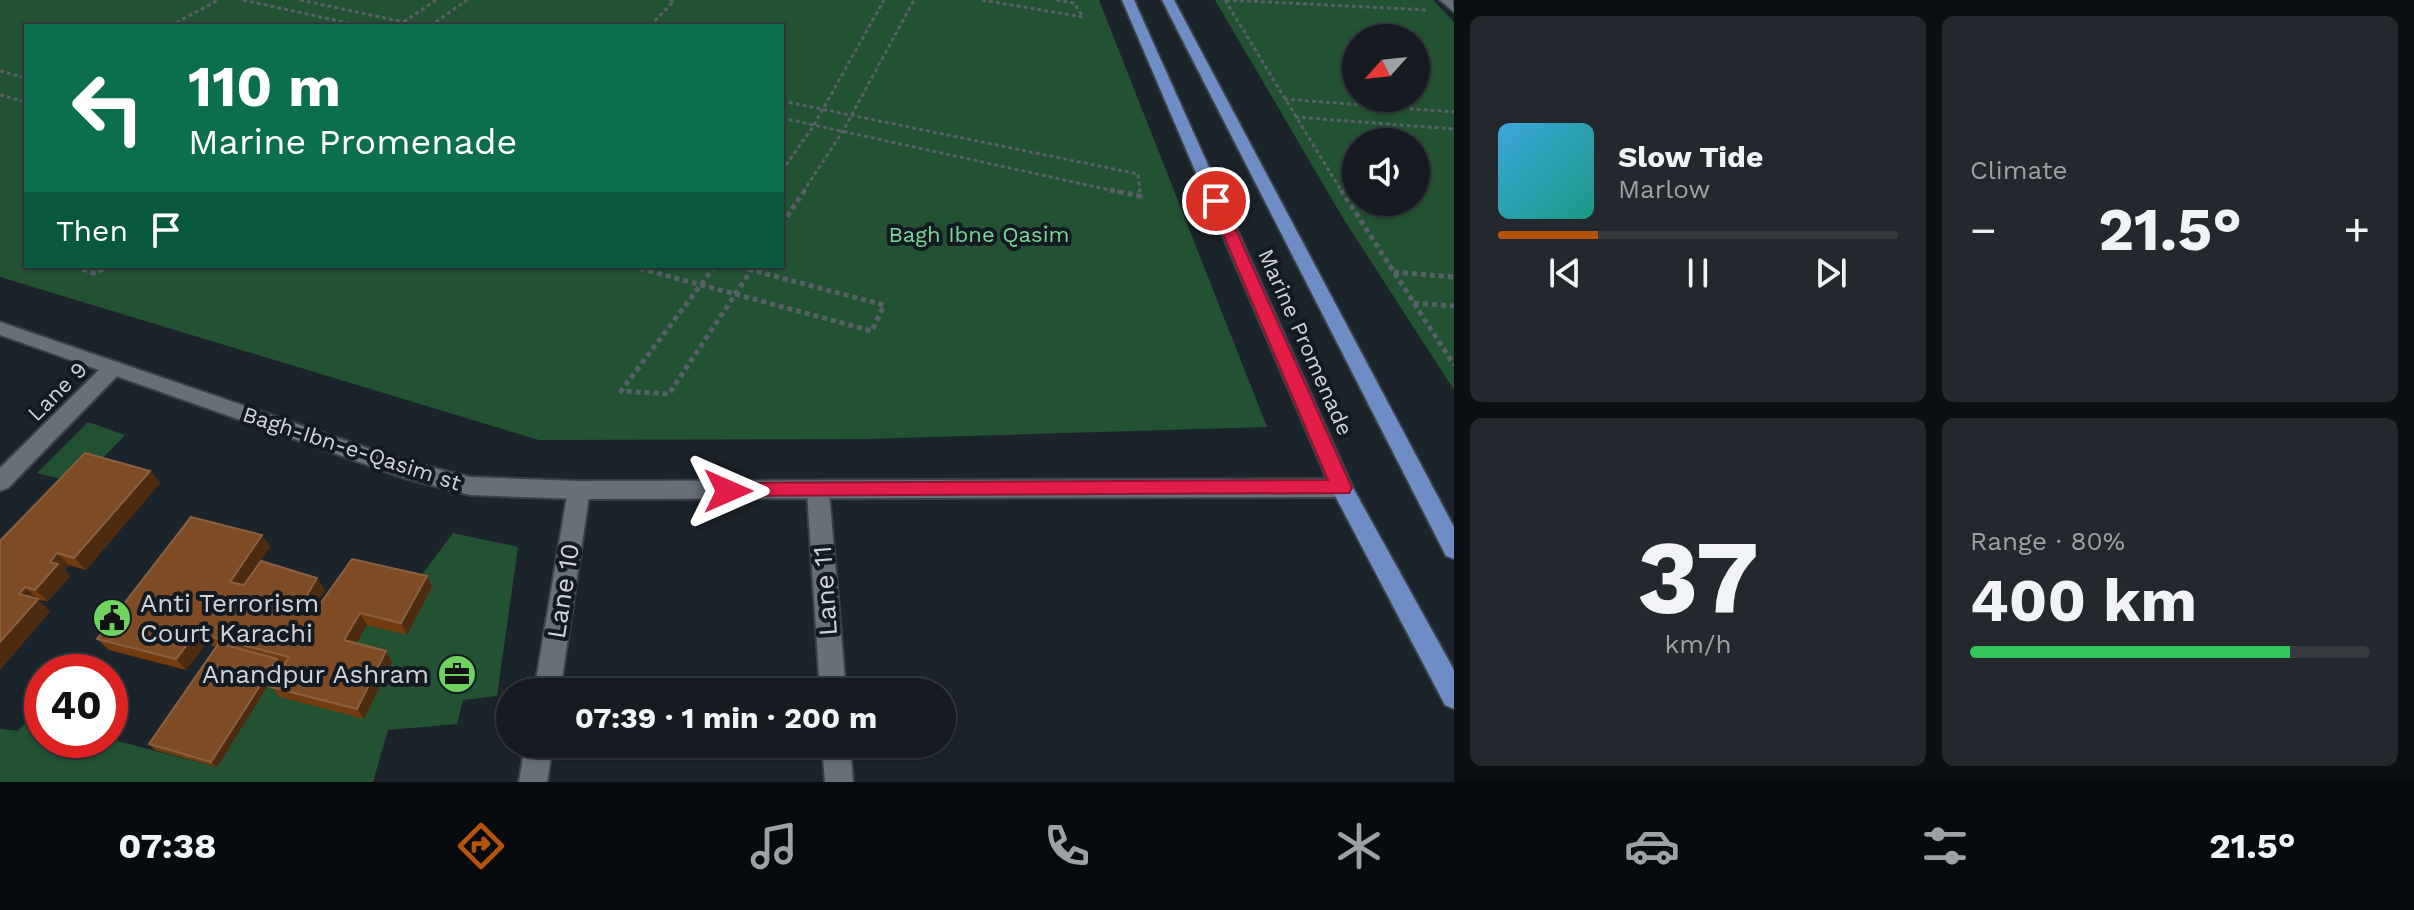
<!DOCTYPE html>
<meta charset="utf-8">
<style>
body{margin:0;font-family:"Work Sans",sans-serif;background:#22282d;color:#f1f3f6;height:100vh;display:flex;flex-direction:column;font-size:30px;white-space:nowrap}
*{box-sizing:border-box;margin:0}
p{font-size:26px;color:#9da1a5}
.icon{flex:none;width:44px;height:44px;fill:none;stroke:currentColor;stroke-width:2;stroke-linecap:round;stroke-linejoin:round}
.map{position:relative;flex:1;overflow:hidden}
.drawer{display:flex;flex-direction:column;gap:16px;padding:16px;background:#0c0f12;width:960px}
.drawer>*{flex:none}
.guide{position:absolute;left:24px;top:24px;width:760px;height:244px;border-radius:0px;box-shadow:0 2px 6px #0004,0 0 0 2px #34393e;background:#0b6e4f;color:#fff;overflow:hidden}
.needle{width:52px;rotate:243deg}
.buttons{position:absolute;left:1342px;top:24px;display:grid;gap:16px}
.buttons a{display:grid;place-items:center;width:88px;height:88px;border-radius:50%;background:#151b20;box-shadow:0 2px 6px #0004,0 0 0 2px #34393e;font-size:40px}
.speed{position:absolute;left:24px;top:654px;display:flex;gap:16px;font-size:40px;font-weight:700;text-align:center}
.speed>*{display:grid;place-content:center;width:104px;height:104px;border-radius:50%;background:#151b20;box-shadow:0 2px 6px #0004,0 0 0 2px #34393e;line-height:1}
.speed .limit{border:12px solid #d22;background:#fff;color:#111}
.pin{position:absolute;display:grid;place-items:center;width:68px;height:68px;color:#fff;margin:-34px;border:4px solid #fff;border-radius:50%;box-shadow:0 2px 8px #0007}
.me{position:absolute;width:88px;margin:-44px;rotate:90deg;stroke-linejoin:round;filter:drop-shadow(0 0 6px #0008)}
.turn{display:flex;align-items:center;gap:28px;height:168px;padding:0 32px;font-size:36px}
.turn .icon{width:104px;height:104px;stroke-width:2.5}
.turn b{display:block;font-size:56px;line-height:68px}
.then{display:flex;align-items:center;height:76px;padding:0 32px;background:#0003;gap:16px;font-size:30px}
.big{font-size:60px;font-weight:700;line-height:1.1}
.drawer .card{flex:1;display:flex;flex-direction:column;justify-content:center;gap:12px;min-width:0;padding:0 28px;border-radius:12px;background:#22282d}
.drawer .dial{align-items:center;gap:0}
.dial b{font-size:104px;line-height:1}
.song{display:flex;align-items:center;gap:24px}
.cover{width:96px;height:96px;border-radius:12px;background:linear-gradient(135deg,hsl(200 70% 55%),hsl(170 70% 35%))}
.played{height:8px;border-radius:4px;background:linear-gradient(90deg,#b45309 25%,#34393e 25%)}
.keys{display:flex;justify-content:space-around;direction:ltr}
.heat{display:flex;justify-content:space-between;align-items:center;font-size:44px;direction:ltr}
.charge{height:12px;border-radius:6px;background:linear-gradient(90deg,#34c759 80%,#34393e 0)}
.drawer .tiles{flex:1;display:grid;gap:16px;grid-template-columns:repeat(2,1fr)}
.trip{position:absolute;left:496px;top:678px;width:460px;height:80px;border-radius:40px;background:#151b20;box-shadow:0 2px 6px #0004,0 0 0 2px #34393e;font-weight:700;line-height:80px;text-align:center}
.tabs{display:flex;height:128px;justify-content:space-around;align-items:center;background:#080b0d;color:#9da1a5}
.tabs .icon{width:56px;height:56px}
.tabs .current{color:#b45309}
.tabs b{font-size:36px;color:#f1f3f6}
main{display:flex;flex:1;min-height:0}
.map>svg:first-child{display:block}
.green{fill:#235232;fill-rule:evenodd}
.lines{fill:none;stroke-linecap:round;stroke-linejoin:round}
.service-casing{stroke:#3a4146;stroke-width:4}
.minor-casing{stroke:#3a4146;stroke-width:4}
.tertiary-casing{stroke:#3a4146;stroke-width:4}
.primary-casing{stroke:#3a4146;stroke-width:4}
.path-far1{stroke:#596067;stroke-width:3;stroke-dasharray:4 3;stroke-linecap:butt}
.path{stroke:#596067;stroke-width:5;stroke-dasharray:5 4;stroke-linecap:butt}
.service{fill:#677079;fill-rule:evenodd}
.minor{fill:#677079;fill-rule:evenodd}
.tertiary{fill:#677079;fill-rule:evenodd}
.primary{fill:#6e8dc5;fill-rule:evenodd}
.wall{fill:#743b0f}
.shaded-wall{fill:#4d2b11}
.building{fill:#7e4b25;stroke:#8a6041;stroke-width:2}
.route{fill:#e11d48;stroke:#92132f;stroke-width:2}
.labels{text-anchor:middle;stroke-width:8;stroke-linejoin:round;paint-order:stroke}
.park-label{font-size:22px;fill:#79d996;stroke:#131a21}
.street-label{font-size:22px;fill:#cfd4d9;stroke:#131a21}
.near-street-label{font-size:26px;fill:#cfd4d9;stroke:#131a21}
.near-poi-label{font-size:26px;fill:#cfd4d9;stroke:#131a21;text-anchor:start}
</style>
<main>
<div class="map">
<svg width="1454" height="782" viewBox="0 0 1454 782">
<rect width="100%" height="100%" fill="#1c242b"/>
<path class="green" d="M0,0H1099L1267,427L864,439L539,440L0,277ZM26,26H782V266H26Z
M1215,0H1433L1454,22V390L1343,218ZM1356,38H1416V98H1356ZM1416,142V202H1356V142Z
M88,422L125,435L79,483L37,473Z
M453,533L518,547L497,696L463,700L457,724L388,730L373,782H0V729L18,731L42,703V740L110,739L217,767L281,664L297,668L351,652L367,625L408,634L415,584Z"/>
<g class="lines">
<defs>
<path id="service" d="M1440,0H1453L1454,12Z"/>
<path id="minor" d="M113,361L120,363L123,368L120,373L8,488L0,491V468L106,363Z
M579,481L587,484L590,490L560,692H534L568,490L571,484Z
M818,482L826,485L829,491L846,692H820L807,491L810,485Z
M525,744H553L547,782H519Z
M822,744H850L853,782H825Z"/>
<path id="tertiary" d="M0,322L405,461L470,477L579,481L1342,479L1350,482L1353,488L1350,494L1342,497L579,499L470,495L404,478L0,335Z"/>
<path id="primary" d="M1122,0H1134L1352,486L1454,670V709L1445,705L1331,488Z
M1162,0H1174L1454,527V559L1446,556Z"/>
</defs>
<use href="#service" class="service-casing"/>
<use href="#minor" class="minor-casing"/>
<use href="#tertiary" class="tertiary-casing"/>
<use href="#primary" class="primary-casing"/>
<path class="path-far1" d="M243,0L362,26
M300,0L423,26
M982,0L1083,17L1074,3L1055,0
M1225,0L1342,192
M1226,0L1428,10
M170,26L218,0
M398,26L436,0
M430,26L467,0
M650,26L674,1L669,0
M0,71L26,78
M0,95L26,102
M1284,99L1454,112
M782,101L1138,174L1140,192
M1295,117L1454,129
M782,118L1119,192
M782,171L814,125L884,0
M803,192L843,131L914,0"/>
<path class="path" d="M1110,190L1140,196L1139,190
M1341,190L1454,365
M782,224L805,190
M74,266L96,274L106,266
M631,266L872,331L884,305L736,266
M715,266L621,391L669,394L754,266
M1394,272L1454,277
M1414,303L1454,306"/>
<use href="#service" class="service"/>
<use href="#minor" class="minor"/>
<use href="#tertiary" class="tertiary"/>
<use href="#primary" class="primary"/>
</g>
<path class="wall" d="M150,471L160,483L86,570L69,565L65,570L70,576L48,601L38,600L50,611L0,670V541Z
M262,535L270,547L256,568L317,578L325,590L317,603L320,604L432,587L407,635L367,625L356,643L386,651L392,662L364,719L280,697L271,687L284,665L281,664L217,767L155,750L149,744L216,647L206,644L186,670L109,650L97,639Z"/>
<path class="shaded-wall" d="M150,471L160,483L86,570L74,558Z
M262,535L270,547L239,594L230,582Z
M57,553L69,565L65,570L70,576L48,601L35,590L50,562Z
M427,576L432,587L407,635L401,623Z
M317,578L325,590L312,611L304,600Z
M25,587L50,611L0,670V642L19,594Z
M360,613L367,625L351,652L344,640Z
M196,633L206,644L186,670L176,659Z
M386,651L392,662L364,719L357,709Z
M277,659L281,664L217,767L211,762Z"/>
<path class="building" d="M85,453L150,471L74,558L57,553L50,562L58,564L35,590L25,587L19,594L38,599L0,642V541Z
M191,517L262,535L230,582L244,585L261,561L317,578L304,600L320,604L352,559L427,576L401,623L360,613L344,640L386,651L357,709L271,687L289,657L196,633L176,659L97,639Z
M219,643L277,659L211,762L149,744Z"/>
<path class="route" d="M1211,198L1223,201L1352,488L1349,493L721,496L718,491L728,483L1328,480L1209,201Z"/>
<defs>
<symbol id="civic-disc" viewBox="-11 -11 22 22"><circle r="9.5" fill="#70d35f" stroke="#131a21"/><path d="M-.6-6.5H3V-4.5H.6V-3L4-1V1h2V6H-6V1h2V-1L-.6-3ZM-1.2 2.5V6h2.4V2.5Z" fill="#111"/></symbol>
<symbol id="office-disc" viewBox="-11 -11 22 22"><circle r="9.5" fill="#70d35f" stroke="#131a21"/><path d="M-6-3h4V-5.5h4V-3h4V5H-6ZM-1-4.5V-3h2v-1.5ZM-6 0V1H6V0Z" fill="#111"/></symbol>
</defs>
<g fill-rule="evenodd">
<use href="#civic-disc" x="90" y="596" width="44" height="44"/>
<use href="#office-disc" x="435" y="652" width="44" height="44"/>
</g>
<g class="labels">
<g class="park-label">
<text x="979" y="242">Bagh Ibne Qasim</text>
</g>
<g class="street-label">
<text transform="translate(1306 342) rotate(66)" y="8">Marine Promenade</text>
<text transform="translate(57 391) rotate(-45)" y="8">Lane 9</text>
<text transform="translate(352 448) rotate(18)" y="8">Bagh-Ibn-e-Qasim st</text>
</g>
<g class="near-street-label">
<text transform="translate(563 591) rotate(-81)" y="9">Lane 10</text>
<text transform="translate(825 591) rotate(-94)" y="9">Lane 11</text>
</g>
<g class="near-poi-label">
<text x="140" y="612">Anti Terrorism<tspan x="140" dy="30">Court Karachi</tspan></text>
<text x="429" y="683" text-anchor="end">Anandpur Ashram</text>
</g>
</g>
</svg>
<div class="buttons">
<a><svg class="needle" viewBox="-14 -14 28 28"><path d="M0-13l5 13h-10z" fill="#e53935"/><path d="M0 13l5-13h-10z" fill="#9da1a5"/></svg></a>
<a><svg class="icon" aria-label="sound" viewBox="0 0 24 24"><path d="M4 9h4l5-4v14l-5-4H4zM17 9q2 3 0 6"/></svg></a>
</div>
<div class="speed"><div class="limit">40</div></div>
<div class="pin" style="left:1216px;top:201px;background:#d93025"><svg class="icon" aria-label="arrive" viewBox="0 0 24 24"><path d="M6 21V4h12l-3 4 3 4H6"/></svg></div>
<svg class="me" style="left:728px;top:491px" viewBox="-20 -20 40 40"><path d="M0-17L14 15 0 8-14 15z" fill="#e11d48" stroke="#fff" stroke-width="4"/></svg>
<div class="trip">07:39 · 1 min · 200 m</div>
<div class="guide">
<div class="turn"><svg class="icon" aria-label="left" viewBox="0 0 24 24"><path d="M17 20v-9H6M10 6l-5 5 5 5"/></svg><div><b>110 m</b>Marine Promenade</div></div>
<div class="then">Then<svg class="icon" aria-label="arrive" viewBox="0 0 24 24"><path d="M6 21V4h12l-3 4 3 4H6"/></svg></div>
</div>
</div>
<section class="drawer">
<div class="tiles">
<div class="card">
<div class="song"><i class="cover"></i><div><b>Slow Tide</b><p>Marlow</p></div></div>
<div class="played"></div>
<div class="keys"><svg class="icon" aria-label="previous" viewBox="0 0 24 24"><path d="M18 5L8 12l10 7zM5 5v14"/></svg><svg class="icon" aria-label="pause" viewBox="0 0 24 24"><path d="M8 5v14M16 5v14"/></svg><svg class="icon" aria-label="next" viewBox="0 0 24 24"><path d="M6 5l10 7-10 7zM19 5v14"/></svg></div>
</div>
<div class="card"><p>Climate</p>
<div class="heat"><a>−</a><b class="big">21.5°</b><a>+</a></div>
</div>
<div class="card dial"><b>37</b><p>km/h</p></div>
<div class="card"><p>Range · 80%</p><b class="big">400 km</b><div class="charge"></div></div>
</div>
</section>
</main>
<nav class="tabs">
<b>07:38</b>
<svg class="icon current" aria-label="directions" viewBox="0 0 24 24"><path d="M12 3l9 9-9 9-9-9zM9 14v-3h6M13 9l2 2-2 2"/></svg>
<svg class="icon" aria-label="music" viewBox="0 0 24 24"><path d="M9 18V5l10-2v13"/><circle cx="6" cy="18" r="3"/><circle cx="16" cy="16" r="3"/></svg>
<svg class="icon" aria-label="phone" viewBox="0 0 24 24"><path d="M5 4h4l2 5-3 2q2 4 5 5l2-3 5 2v4C11 20 4 13 5 4z"/></svg>
<svg class="icon" aria-label="climate" viewBox="0 0 24 24"><path d="M12 3v18M4 7l16 10M4 17L20 7"/></svg>
<svg class="icon" aria-label="car" viewBox="0 0 24 24"><path d="M5 17H2v-5l4-1 3-4h7l3 4 3 1v5h-3M9 17h6M6 11h13"/><circle cx="7" cy="17" r="2"/><circle cx="17" cy="17" r="2"/></svg>
<svg class="icon" aria-label="filters" viewBox="0 0 24 24"><path d="M4 7h16M4 17h16"/><circle cx="9" cy="7" r="2"/><circle cx="15" cy="17" r="2"/></svg>
<b>21.5°</b>
</nav>
